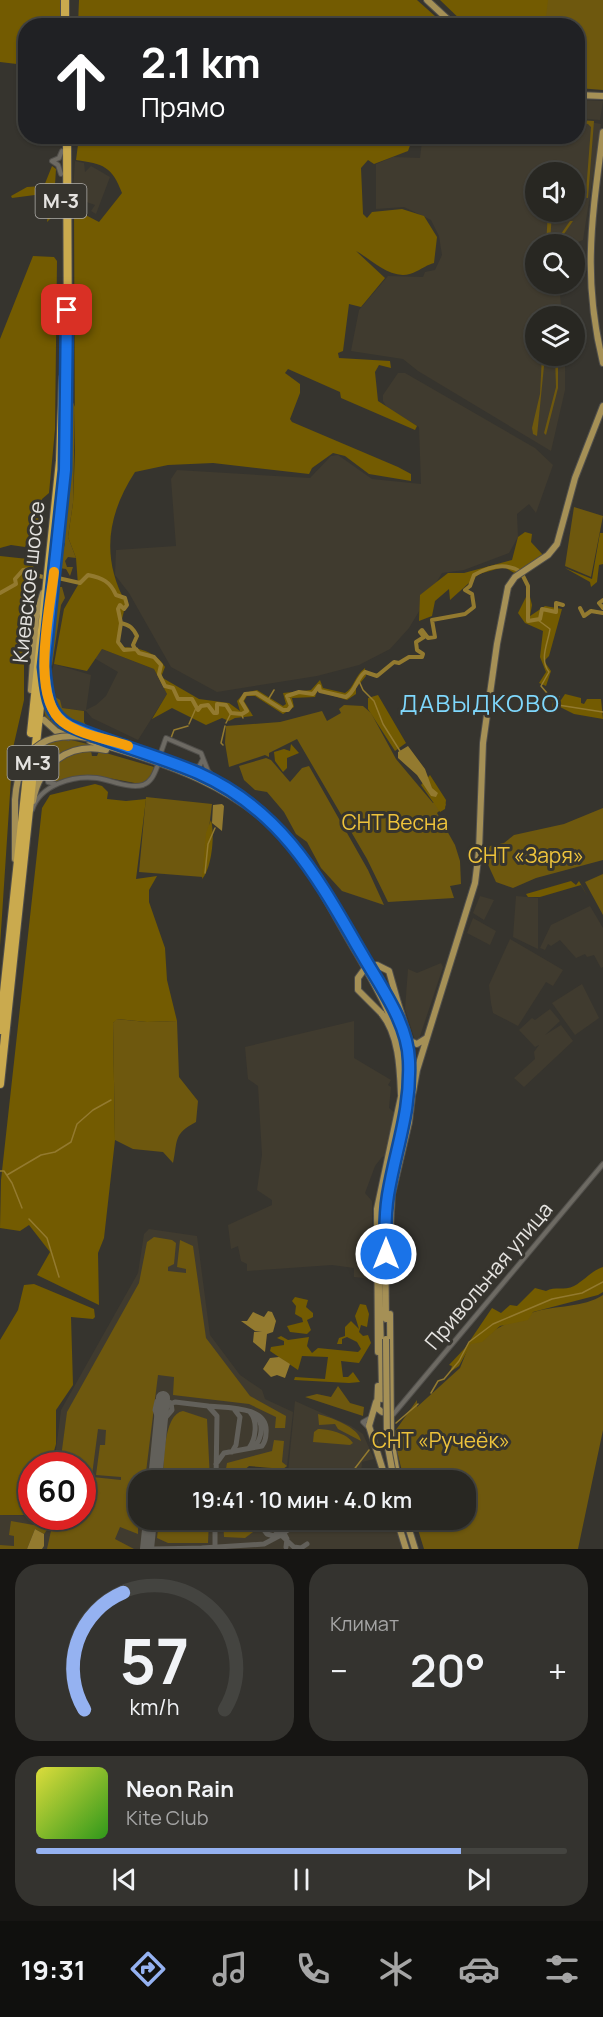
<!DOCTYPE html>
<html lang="ru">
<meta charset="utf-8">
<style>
body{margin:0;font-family:Manrope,sans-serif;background:#34332f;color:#f1f3f6;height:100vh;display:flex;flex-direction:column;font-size:22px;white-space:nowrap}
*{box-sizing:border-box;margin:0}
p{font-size:20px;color:#a5a5a5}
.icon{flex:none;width:33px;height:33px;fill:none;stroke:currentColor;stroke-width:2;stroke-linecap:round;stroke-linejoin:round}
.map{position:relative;height:1549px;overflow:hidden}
.details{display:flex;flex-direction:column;gap:15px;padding:15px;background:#161513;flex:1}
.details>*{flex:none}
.banner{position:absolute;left:18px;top:18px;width:567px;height:126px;border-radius:24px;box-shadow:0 2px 4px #0004,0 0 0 2px #444440;background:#202124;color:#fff;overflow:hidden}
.tools{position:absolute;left:525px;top:162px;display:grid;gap:12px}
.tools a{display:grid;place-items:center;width:60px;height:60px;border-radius:50%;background:#282722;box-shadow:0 2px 4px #0004,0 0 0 2px #444440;font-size:30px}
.speed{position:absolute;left:18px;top:1452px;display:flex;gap:12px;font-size:30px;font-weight:700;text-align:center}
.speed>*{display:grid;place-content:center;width:78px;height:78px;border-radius:50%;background:#282722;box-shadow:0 2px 4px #0004,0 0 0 2px #444440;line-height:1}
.speed .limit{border:9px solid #d22;background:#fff;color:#111}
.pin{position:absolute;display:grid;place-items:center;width:51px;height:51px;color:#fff;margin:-26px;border-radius:12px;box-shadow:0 3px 9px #0006}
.me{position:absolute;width:66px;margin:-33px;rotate:0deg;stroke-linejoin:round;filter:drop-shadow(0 0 4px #0008)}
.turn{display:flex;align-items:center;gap:21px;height:126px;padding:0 24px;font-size:27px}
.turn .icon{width:78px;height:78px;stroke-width:2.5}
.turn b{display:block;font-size:42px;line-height:51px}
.big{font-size:45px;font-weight:600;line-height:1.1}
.details .tile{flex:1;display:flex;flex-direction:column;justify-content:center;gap:9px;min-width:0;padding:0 21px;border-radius:24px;background:#34332f}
.details .dial{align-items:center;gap:0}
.dial svg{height:156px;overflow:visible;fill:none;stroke:#444440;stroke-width:7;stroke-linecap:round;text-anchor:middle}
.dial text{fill:#f1f3f6;stroke:none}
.song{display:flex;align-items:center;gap:18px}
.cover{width:72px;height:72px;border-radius:9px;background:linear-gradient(135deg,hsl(60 70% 55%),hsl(110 70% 35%))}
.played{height:6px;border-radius:3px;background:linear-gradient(90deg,#95b2f1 80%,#444440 80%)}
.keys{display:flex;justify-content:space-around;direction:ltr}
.heat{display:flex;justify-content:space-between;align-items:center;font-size:33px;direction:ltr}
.details .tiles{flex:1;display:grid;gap:15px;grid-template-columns:1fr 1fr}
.tile:last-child{grid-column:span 2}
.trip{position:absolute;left:128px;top:1470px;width:348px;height:60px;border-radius:24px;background:#282722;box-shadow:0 2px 4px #0004,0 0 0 2px #444440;font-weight:600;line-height:60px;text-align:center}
.tabs{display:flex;height:96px;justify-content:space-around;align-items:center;background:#10100e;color:#a5a5a5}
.tabs .icon{width:42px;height:42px}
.tabs .selected{color:#95b2f1}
.tabs b{font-size:27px;color:#f1f3f6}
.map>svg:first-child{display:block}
.built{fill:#403b2f;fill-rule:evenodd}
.green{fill:#6e580e}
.forest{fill:#735b01}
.water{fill:#937a2f}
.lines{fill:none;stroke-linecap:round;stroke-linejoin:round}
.stream{stroke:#937a2f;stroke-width:1.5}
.river{stroke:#937a2f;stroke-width:4}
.taxiway{stroke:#62605a;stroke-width:5}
.runway{stroke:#62605a;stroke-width:14}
.minor-casing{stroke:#514f4b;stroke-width:6}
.major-casing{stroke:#514f4b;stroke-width:8}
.highway-casing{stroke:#514f4b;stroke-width:10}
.minor{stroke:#6d6a63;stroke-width:4}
.major{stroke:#a59056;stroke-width:6}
.highway{stroke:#caaa4e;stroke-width:8}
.major-bridge-casing{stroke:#514f4b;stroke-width:8;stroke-linecap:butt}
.major-bridge{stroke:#a59056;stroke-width:6}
.route-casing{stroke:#114b97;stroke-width:15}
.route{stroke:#1a73e8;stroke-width:10}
.slow{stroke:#f59e0b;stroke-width:10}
.labels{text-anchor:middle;stroke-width:6;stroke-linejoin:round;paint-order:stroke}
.shield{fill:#36342e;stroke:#b0aeab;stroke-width:1.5}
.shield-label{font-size:20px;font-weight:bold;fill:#e5e3e0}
.street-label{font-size:21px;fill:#e5e3e0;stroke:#36342e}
.park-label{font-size:21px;fill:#eec33b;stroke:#36342e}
.quarter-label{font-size:24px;letter-spacing:1.5px;fill:#7fd8fd;stroke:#36342e}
</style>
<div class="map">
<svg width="603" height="1549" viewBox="0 0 603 1549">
<rect width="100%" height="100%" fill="#36342e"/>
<path class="built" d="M578,100L603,101L600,120L578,118Z
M578,120L601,124L583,240L573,244H536V284H559L562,316H536V356H565V390L551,451L418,371L403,359L351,351L359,310L388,276L423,277L425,272L435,270L442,255L439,236L431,220L404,207L376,209V164L393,157L420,158L422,141L427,137L578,136ZM536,172H574V212H536Z
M75,161L84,163L85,172L91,166L110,177L96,214L91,211L95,205L78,199L73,191Z
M398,373H405L535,448L553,465L536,513L529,504L517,514L518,537L509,553L464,570L442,573L409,628L390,649L359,665L317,676L217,692L171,667L129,593L115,575L116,550L176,546L171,479L177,470L310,478L331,456L338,455L372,479L421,484L419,427L387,408L383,401V395Z
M102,649L154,669L167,694L138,740L92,718L86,711L61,708L52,695L49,679L54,664L91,675L86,710L96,705L106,696L118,672L94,658Z
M480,896L494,900L484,920L473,913Z
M516,896L538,898V949L513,937Z
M590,906L603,928V967L601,968L594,955L587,957L585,954L576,958L560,940L551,946L548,944L545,950L540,948L551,925Z
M473,918L496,931L490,945L467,933Z
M510,939L563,970L553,986L546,982L518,1026L493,1013L491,1003L489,985Z
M441,963L443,967L419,1039L415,1040L405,1009L408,969L417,973Z
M582,984L599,1018L575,1035L552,1003Z
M550,1009L560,1021L545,1035L561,1025L573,1041L524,1087L514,1078L535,1059L534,1052L539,1045L535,1047L519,1030L532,1018L535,1020Z
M354,1021V1058L391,1080L388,1085L391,1087L389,1108L396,1114L386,1156L382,1157L375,1166L365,1193L372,1201L373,1279L354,1277V1268L332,1265L247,1271V1264L241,1261L238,1246L231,1249L228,1225L272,1205V1200L257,1190L262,1155L258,1086L248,1079L245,1047Z
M149,1229L197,1236L210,1335L240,1375L262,1390L265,1399L293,1412L287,1466L283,1469L249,1466L243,1471L242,1480H138V1520H378L380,1522L375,1526L379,1531L390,1525L395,1526L402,1545L400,1549H0V1515L82,1516V1466L54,1465L61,1410L138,1273L144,1234Z
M295,1401L351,1426L363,1434L374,1459L362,1462L361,1476H357L356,1480H277L288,1472Z"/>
<path class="green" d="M547,0H603V90L578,88V26H544Z
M578,120L594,121L588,198L580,197L586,192L591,127L588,124L578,123Z
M545,212H552L550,243L554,244L570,221H573L557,244H546L548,213Z
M542,356H545L537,436L533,434L532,428L540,394Z
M555,356H558V388L546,435L544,433L556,387Z
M72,400L75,407L73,503L68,537L76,558L68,557L65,561L67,567H73L70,576L66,569L59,568L65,543L62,542Z
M574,507L603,516L591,577L565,566Z
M57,587H62L65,598L61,605L52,666L49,657Z
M47,683H50L52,695L60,700L62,708L84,711V722L90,730L88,731C59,722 54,712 47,683Z
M45,696L54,715L49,721L56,718L67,727L82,733C76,733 67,734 62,733C44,727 43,710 45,696Z
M344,705L363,706L371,713L396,759L433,803L444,801L446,805L437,813L455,845L460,861L461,884L450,886L454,898L388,902L367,859L297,739L269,753V757L265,755L229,767L225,743L226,726L280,722L322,711L327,721L341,713L339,709Z
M67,739L108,749C71,749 51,748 35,786L40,746L48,742Z
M82,751H91L92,756H97L99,751L154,767L150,778L140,784L93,775L55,783L49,782L47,775C54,762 68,756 82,751Z
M266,758L271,760L290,782L302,768L309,766L368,870L384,905L342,891L321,868L307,842L296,834L284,812L267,792L255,790L244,780L239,766Z
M146,797L212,804L203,877L139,872Z
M603,808V860L536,878L513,888L496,882L485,858L490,846L504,843L514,835L564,824Z
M603,874V915L585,882Z
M116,1019L147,1022L177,1021L179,1077L198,1101L196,1122C173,1134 178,1140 173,1163L163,1152L133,1149L115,1140L113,1023Z
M154,1237L172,1240L176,1243L174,1264L168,1267V1271L186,1273V1269L177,1267L180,1240L193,1246L206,1338L250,1396L286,1416L285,1428H275L276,1417L249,1404L173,1395L174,1377L158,1375L145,1480H138V1534L120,1527L115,1539L134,1549H47L54,1517L82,1516L83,1476L121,1480V1477L96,1475L100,1445H105L106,1430L98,1429L92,1475L83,1474L82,1466L60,1465L67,1412L139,1283L147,1242Z
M603,1295V1430L578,1549H424L415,1520H465V1480H404L393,1434L417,1400V1407L460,1368L470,1343C492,1333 510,1319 534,1312C556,1305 583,1308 603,1295Z
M338,1386L350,1403L364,1407L363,1416L305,1397L317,1394L331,1397Z
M183,1411L207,1419L210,1480H163C164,1463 163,1414 183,1411Z
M318,1414C330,1417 359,1427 361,1441L338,1429L335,1424L319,1425Z
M318,1429C328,1429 347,1433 353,1443L350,1445L313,1442L314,1432Z
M274,1440L284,1441L282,1462L287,1466L283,1469L249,1466L243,1471L242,1480H224L227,1463L272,1451Z
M159,1520H209L208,1543H168L157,1538Z
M223,1520H244L253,1532L245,1538L224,1537Z
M11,1521L45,1527L47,1530L44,1534L35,1529L27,1549H0V1545L14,1546V1536L9,1535Z"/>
<path class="forest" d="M0,0H61V25L26,26L25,65L0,62Z
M79,0H417L445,25H78Z
M440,0H548L545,25H466Z
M79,137H413L408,151L374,164L368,160L361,168L363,214L367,218L372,212L402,209L424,216L437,237L434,263C427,265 423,268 417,271C394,284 374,261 356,251L385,278L361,307L349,304L343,351L338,353L339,358L390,361L391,368L379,365L375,372L378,401L417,426L415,430L341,398L340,392L288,369L285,373L300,384V393L290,419L292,422L398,467L411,474V481L369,474L345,456L333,453L312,468L309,474L213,463L168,465L135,472C107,515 101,558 126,603L120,627L119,647C137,647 156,651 165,667L161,677L199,699L229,703L240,711L237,701L244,693L257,690L283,706L286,704L283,693L311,690L320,680L323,688L345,693C354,688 355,675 365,668L366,676L356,688V694L347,700L317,691L315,697L292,698L294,707L283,714L255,696H247L244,701L253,716L235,718L229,721L222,718L206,725L172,708L152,719L167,694L154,669L102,649L87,671L54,664L64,609L78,585L76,558L68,537L73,503L75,451L74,209L99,222L122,193C112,166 103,164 76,160Z
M52,166L56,169L53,216L47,222L50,193L12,198L11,196L27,187L44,186Z
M33,256L54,257L57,261L55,429L49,493L42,499V515L46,518L42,526L31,530L25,547L11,545L0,548V339Z
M525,532L532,534L531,542L543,555L516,574L504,567L479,574L450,600L449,589L435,601L432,616L419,621L420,595L448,573H464L512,560L518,537Z
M600,533H603V564L599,565L597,582L591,587L590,582L565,568L592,579Z
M0,556L28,559L37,572L34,576H27L25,582L23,624L29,636L24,658V700L13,748L0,946Z
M526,597H530L532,605L530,616L545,606L562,609L549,656L544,661L551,671L546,686L539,683L546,672L540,657L543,631L525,623L518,613Z
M550,693L555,699L561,700L565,694L581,698V703L584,704L587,699H601L603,719L574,714L558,706L552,709L553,701L549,699L547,701L543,698Z
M378,695L406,743L395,751L368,709V698Z
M291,744L299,753L287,758V768L283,772L275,761L274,752L284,749L290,751Z
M430,775L446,800L445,809L440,812L421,785Z
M95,784L102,786L108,792L107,799L126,801L146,799L136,879L157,876L149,890V902L165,948L167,980L177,1021L147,1022L117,1019L113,1023L115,1140L104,1238L98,1253L99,1305L37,1275L50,1252L29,1225L20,1231L0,1228L1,1180L42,808L50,795Z
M211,820C215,834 212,868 202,879L206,833Z
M571,881L576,885L579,881L588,897L581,885L540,897H528L526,894Z
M603,1267V1292L598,1295L533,1312L528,1320L500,1326L482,1342L471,1344L459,1366L450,1372L452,1366L449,1365L465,1348L492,1308L501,1313L510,1305L517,1306L535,1288L546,1291C555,1286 564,1291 574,1286C585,1280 591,1271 603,1267Z
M34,1284L94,1309L95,1317L93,1319L71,1317L73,1385L56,1410V1444L50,1465L32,1466L31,1515H0V1340L18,1310L24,1285Z
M295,1297L308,1300L306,1307L313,1313V1317L307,1320L311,1330L307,1334L290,1332L287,1326L303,1322L302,1318L295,1314L296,1306L292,1301Z
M360,1304L366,1305L369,1314L367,1327L361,1325L359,1332L363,1336L368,1335L371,1343L359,1363L341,1361L343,1377H348L353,1372L360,1382L349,1383L294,1380L295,1377L325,1379L328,1357L302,1356L298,1370L270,1351L271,1347L284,1345V1341L277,1338L281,1336L288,1340L309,1337L307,1346L312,1353L318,1348L358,1352L361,1349L357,1342L347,1337L342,1339V1344H337L339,1338L345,1336V1327L351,1321L359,1329L355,1316Z"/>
<path class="water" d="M408,746L425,769L432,788L438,793L436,797L431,796L417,775L398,758V752Z
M222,804L224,806L222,831L212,823L213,805Z
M268,1311L272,1312L276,1321L273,1332L267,1334L265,1352L253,1342L254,1332L262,1331H255L241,1321H247L253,1312L264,1317Z
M279,1357L290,1364L285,1378L277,1375L271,1377L263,1369L270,1358Z
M35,1529L44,1534V1546L42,1549H27Z"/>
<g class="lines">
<path class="stream" d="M538,620L550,629C548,643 539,659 549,672L541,686L552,699L559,697L556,702L558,705L603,712
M359,681L363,690L374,701L383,724L400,751
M268,700L274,690
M241,713L243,718
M226,723L231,713
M189,724L196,708
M171,738L174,730L188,726
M223,745L221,743L225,726
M205,873L208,844L215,828
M0,1171H4L12,1183L22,1208
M7,1175L41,1155L55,1152L71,1142L77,1124L93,1110L111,1100
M29,1219L47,1238L59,1277
M431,1393L438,1381L444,1379L459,1361L469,1342L493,1324L552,1299L582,1293L603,1282
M396,1423L418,1404
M346,1480L369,1450"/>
<path class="river" d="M522,574L528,586V621L540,619L542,609L556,612V603L563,605
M58,578L80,583L88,575C102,578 110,581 116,595L125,598L127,605L124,609L120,605L118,609L121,623L118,642L124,650L136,649L139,653L154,657L161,665L159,674L165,686L173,688L178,699H192L198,710L201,706L208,705L214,713H217V704L226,705L231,713L242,714L247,711L241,701L245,694L256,693L283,710H288L291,706L287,696L299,692L313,694L319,686L320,691L346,697C356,691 356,679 365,672L377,676L394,662L399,663L409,657H422L423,654L417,650L416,642L424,637L420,632L422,630L428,638L435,637L432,620L465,614L474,607L472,594L465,590L470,586L474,575C490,566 506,562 521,572
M0,593L16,584L15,579L23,570L30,569L32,574L43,577
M603,600L599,603L603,608
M580,608L584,616L591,611L603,613
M121,623C130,625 133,628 137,636L133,645L135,649"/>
<path class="taxiway" d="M163,1399L171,1403L172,1410L160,1424L155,1410L157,1401Z
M208,1406C228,1408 269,1406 266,1433C266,1439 265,1442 262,1446L224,1453L216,1464
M162,1413L168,1405L175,1402L208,1406L217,1416L216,1480
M254,1447C262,1439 264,1424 256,1415
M249,1448C256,1439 258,1421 250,1412
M232,1452L236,1445L240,1417L234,1409
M277,1520L287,1539L286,1547
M318,1520L320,1522
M257,1521L267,1534L274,1536L289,1520
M281,1534L305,1520
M294,1547L301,1548L307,1544
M202,1548L264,1544L281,1535L296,1549
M215,1548V1520
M153,1549L205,1548"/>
<path class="runway" d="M155,1480L163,1398
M147,1549L150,1520"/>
<defs>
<path id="minor" d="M61,174L58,165L52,161L59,158L62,151
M160,755L166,738L201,753L208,771L217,780
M186,766L199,767L203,759
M46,773L48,782L55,784
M32,810C40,785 73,775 97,778C111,780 129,789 143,785C151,782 154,775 157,767
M391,1417L603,1164
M369,1428L363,1422L370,1418"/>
<path id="major" d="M427,0L455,26
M578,95L603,96
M603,132C592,218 582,277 603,363
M46,682L50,705L66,724L207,777L252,805L289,839L315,873L390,1004L406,1046L409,1082
M31,690L36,617L43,593
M44,720L56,731L68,737
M90,741C163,762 240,786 291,847C316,878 333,913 353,947C377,988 401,1027 405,1076C408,1122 386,1164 382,1209C376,1272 382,1337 382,1399
M33,801C39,765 69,742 106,750
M15,859V800
M398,1003L410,1041L417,1044L425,1039
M381,1013C399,1034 400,1069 401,1095
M413,1092L417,1070L475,883L479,851L483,743L497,644L508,587L515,577L548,555L557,544L575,478L603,406
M385,1233L386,1319
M389,1247L392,1194L409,1122L413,1088
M390,1314L391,1438L398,1480
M378,1352L377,1209L402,1092
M378,1386L377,1408L382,1412
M376,1402L369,1426L386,1480
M397,1520L406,1549
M406,1520L415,1549"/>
<path id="highway" d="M65,26V0
M31,733L60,461L63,378
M0,1030L28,766
M0,1084L65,470L68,360L67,136"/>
</defs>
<use href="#minor" class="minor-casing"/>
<use href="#major" class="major-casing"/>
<use href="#highway" class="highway-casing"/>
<use href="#minor" class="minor"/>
<use href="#major" class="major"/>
<use href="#highway" class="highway"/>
<defs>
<path id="major-bridge" d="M15,800C19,743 51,726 104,742
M381,1013L358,990V978L366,967L377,965L389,971L398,1003
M386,1339L387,1442L394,1480"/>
</defs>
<use href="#major-bridge" class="major-bridge-casing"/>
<use href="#major-bridge" class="major-bridge"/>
</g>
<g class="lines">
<defs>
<path id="route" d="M67,310L65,470L44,667C47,691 46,713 70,726C112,744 156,755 198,773C282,810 318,878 362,954C380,986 408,1023 409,1061C411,1112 396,1147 388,1195C385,1214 385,1234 386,1254"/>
</defs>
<use href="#route" class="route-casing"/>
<use href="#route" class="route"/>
<path class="slow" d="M54,572C50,609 30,697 63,722C80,735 108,739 128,746"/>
</g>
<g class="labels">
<g class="shield">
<rect x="35.5" y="184" width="51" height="34" rx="4.5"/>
<rect x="7.5" y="746" width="51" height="34" rx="4.5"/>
</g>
<g class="shield-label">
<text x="61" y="208">М-3</text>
<text x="33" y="770">М-3</text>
</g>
<g class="street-label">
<text transform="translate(29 582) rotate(-84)" y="7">Киевское шоссе</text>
<text transform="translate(489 1276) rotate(-50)" y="7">Привольная улица</text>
</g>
<g class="park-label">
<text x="395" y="830">СНТ Весна</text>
<text x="526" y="863">СНТ «Заря»</text>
<text x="441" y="1448">СНТ «Ручеёк»</text>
</g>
<g class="quarter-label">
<text x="480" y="712">ДАВЫДКОВО</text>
</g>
</g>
</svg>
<div class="tools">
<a><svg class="icon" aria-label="sound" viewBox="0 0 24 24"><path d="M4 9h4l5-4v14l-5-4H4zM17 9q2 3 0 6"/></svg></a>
<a><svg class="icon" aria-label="search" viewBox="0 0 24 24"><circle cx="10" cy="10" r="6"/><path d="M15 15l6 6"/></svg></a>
<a><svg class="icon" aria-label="layers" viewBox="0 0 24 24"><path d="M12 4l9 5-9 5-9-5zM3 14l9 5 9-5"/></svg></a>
</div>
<div class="speed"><div class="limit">60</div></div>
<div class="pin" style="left:67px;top:310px;background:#d93025"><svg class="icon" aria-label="arrive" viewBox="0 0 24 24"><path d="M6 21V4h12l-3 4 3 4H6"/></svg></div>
<svg class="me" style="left:386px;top:1254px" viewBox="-20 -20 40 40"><circle r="17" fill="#1a73e8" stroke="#fff" stroke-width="3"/><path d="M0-11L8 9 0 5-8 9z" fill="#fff"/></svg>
<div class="trip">19:41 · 10 мин · 4.0 km</div>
<div class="banner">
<div class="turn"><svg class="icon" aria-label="ahead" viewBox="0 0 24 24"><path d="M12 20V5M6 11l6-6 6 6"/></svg><div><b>2.1 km</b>Прямо</div></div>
</div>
</div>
<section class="details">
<div class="tiles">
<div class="tile dial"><svg viewBox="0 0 100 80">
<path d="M14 69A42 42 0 1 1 86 69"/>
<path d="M14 69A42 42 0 0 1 34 9" stroke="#95b2f1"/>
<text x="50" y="56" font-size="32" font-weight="700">57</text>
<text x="50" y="72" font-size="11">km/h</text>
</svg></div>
<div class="tile"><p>Климат</p>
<div class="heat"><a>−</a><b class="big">20°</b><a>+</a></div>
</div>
<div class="tile">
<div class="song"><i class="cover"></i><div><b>Neon Rain</b><p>Kite Club</p></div></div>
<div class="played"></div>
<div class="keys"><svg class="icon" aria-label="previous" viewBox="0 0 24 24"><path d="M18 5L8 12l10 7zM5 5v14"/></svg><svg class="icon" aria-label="pause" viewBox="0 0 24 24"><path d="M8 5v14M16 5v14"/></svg><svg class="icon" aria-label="next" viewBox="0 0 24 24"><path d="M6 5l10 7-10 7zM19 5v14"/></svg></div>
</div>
</div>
</section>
<nav class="tabs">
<b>19:31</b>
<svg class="icon selected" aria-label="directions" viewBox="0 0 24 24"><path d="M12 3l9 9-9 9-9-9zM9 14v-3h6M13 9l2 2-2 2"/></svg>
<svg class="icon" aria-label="music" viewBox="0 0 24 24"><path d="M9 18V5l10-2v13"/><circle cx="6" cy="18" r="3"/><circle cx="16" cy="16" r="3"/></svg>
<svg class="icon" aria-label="phone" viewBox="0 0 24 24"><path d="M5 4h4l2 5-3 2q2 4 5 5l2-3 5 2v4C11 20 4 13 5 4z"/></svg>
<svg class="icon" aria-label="climate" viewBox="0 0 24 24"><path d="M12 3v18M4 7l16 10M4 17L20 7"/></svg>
<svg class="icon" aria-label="car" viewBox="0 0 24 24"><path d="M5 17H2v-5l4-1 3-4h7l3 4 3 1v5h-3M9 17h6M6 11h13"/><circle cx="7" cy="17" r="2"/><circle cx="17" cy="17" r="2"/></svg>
<svg class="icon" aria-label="filters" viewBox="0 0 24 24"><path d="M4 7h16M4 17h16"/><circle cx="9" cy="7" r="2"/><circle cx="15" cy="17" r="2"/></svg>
</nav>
